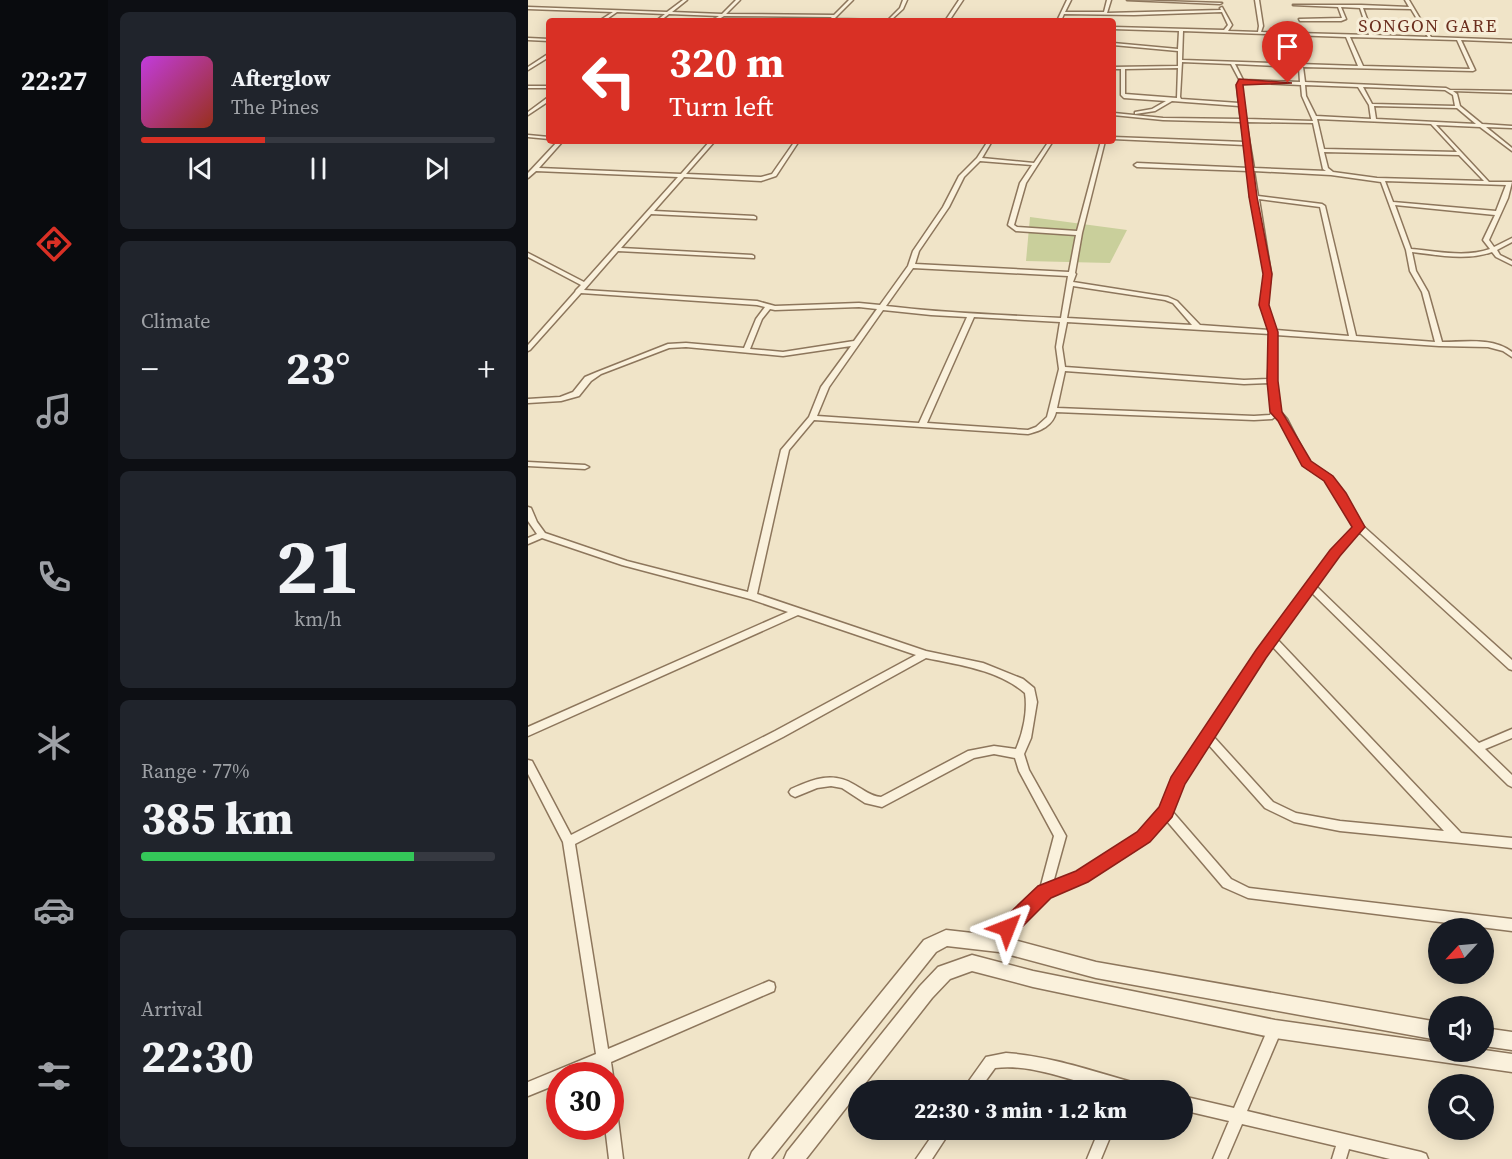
<!DOCTYPE html>
<meta charset="utf-8">
<style>
body{margin:0;font-family:"Source Serif 4",serif;background:#20242c;color:#f1f3f6;height:100vh;display:flex;flex-direction:column;font-size:22px;white-space:nowrap}
*{box-sizing:border-box;margin:0}
p{font-size:20px;color:#9ea1a6}
.icon{flex:none;width:33px;height:33px;fill:none;stroke:currentColor;stroke-width:2;stroke-linecap:round;stroke-linejoin:round}
.map{position:relative;flex:1;overflow:hidden}
.sheet{display:flex;flex-direction:column;gap:12px;padding:12px;background:#0d0f14;width:420px}
.sheet>*{flex:none}
.banner{position:absolute;left:18px;top:18px;width:570px;height:126px;border-radius:6px;box-shadow:0 3px 15px #0003;background:#d93025;color:#fff;overflow:hidden}
.needle{width:39px;rotate:244deg}
.tools{position:absolute;left:900px;top:918px;display:grid;gap:12px}
.tools a{display:grid;place-items:center;width:66px;height:66px;border-radius:50%;background:#171b24;box-shadow:0 3px 15px #0003;font-size:30px}
.speed{position:absolute;left:18px;top:1062px;display:flex;gap:12px;font-size:30px;font-weight:700;text-align:center}
.speed>*{display:grid;place-content:center;width:78px;height:78px;border-radius:50%;background:#171b24;box-shadow:0 3px 15px #0003;line-height:1}
.speed .limit{border:9px solid #d22;background:#fff;color:#111}
.pin{position:absolute;display:grid;place-items:center;width:51px;height:51px;color:#fff;margin:-62px -26px;border-radius:50% 50% 50% 0;rotate:-45deg;box-shadow:0 0 6px #0007}
.pin .icon{rotate:45deg}
.me{position:absolute;width:66px;margin:-33px;rotate:45deg;stroke-linejoin:round;filter:drop-shadow(0 0 4px #0008)}
.turn{display:flex;align-items:center;gap:21px;height:126px;padding:0 24px;font-size:27px}
.turn .icon{width:78px;height:78px;stroke-width:2.5}
.turn b{display:block;font-size:42px;line-height:51px}
.big{font-size:45px;font-weight:800;line-height:1.1}
.sheet .card{flex:1;display:flex;flex-direction:column;justify-content:center;gap:9px;min-width:0;padding:0 21px;border-radius:9px;background:#20242c}
.sheet .dial{align-items:center;gap:0}
.dial b{font-size:78px;line-height:1}
.song{display:flex;align-items:center;gap:18px}
.cover{width:72px;height:72px;border-radius:9px;background:linear-gradient(135deg,hsl(290 70% 55%),hsl(10 70% 35%))}
.played{height:6px;border-radius:3px;background:linear-gradient(90deg,#d93025 35%,#363941 35%)}
.keys{display:flex;justify-content:space-around;direction:ltr}
.heat{display:flex;justify-content:space-between;align-items:center;font-size:33px;direction:ltr}
.charge{height:9px;border-radius:4px;background:linear-gradient(90deg,#34c759 77%,#363941 0)}
.trip{position:absolute;left:320px;top:1080px;width:345px;height:60px;border-radius:30px;background:#171b24;box-shadow:0 3px 15px #0003;font-weight:800;line-height:60px;text-align:center}
main{display:flex;flex:1;min-height:0}
.tabs{display:flex;flex-direction:column;width:108px;justify-content:space-around;align-items:center;background:#090b0e;color:#9ea1a6}
.tabs .icon{width:42px;height:42px}
.tabs .active{color:#d93025}
.tabs b{font-size:27px;color:#f1f3f6}
.map>svg:first-child{display:block}
.green{fill:#c9cf9b}
.lines{fill:none;stroke-linecap:round;stroke-linejoin:round}
.minor-casing{stroke:#8d765c;stroke-width:3}
.tertiary-casing{stroke:#8d765c;stroke-width:3}
.minor{fill:#faf1dc;fill-rule:evenodd}
.tertiary{fill:#faf1dc;fill-rule:evenodd}
.route{fill:#d93025;stroke:#8d1f18;stroke-width:1.5}
.labels{text-anchor:middle;stroke-width:6;stroke-linejoin:round;paint-order:stroke}
.far-quarter-label{font-size:18px;letter-spacing:1.5px;fill:#6b2e1e;stroke:#f7eed8}
</style>
<main>
<nav class="tabs">
<b>22:27</b>
<svg class="icon active" aria-label="directions" viewBox="0 0 24 24"><path d="M12 3l9 9-9 9-9-9zM9 14v-3h6M13 9l2 2-2 2"/></svg>
<svg class="icon" aria-label="music" viewBox="0 0 24 24"><path d="M9 18V5l10-2v13"/><circle cx="6" cy="18" r="3"/><circle cx="16" cy="16" r="3"/></svg>
<svg class="icon" aria-label="phone" viewBox="0 0 24 24"><path d="M5 4h4l2 5-3 2q2 4 5 5l2-3 5 2v4C11 20 4 13 5 4z"/></svg>
<svg class="icon" aria-label="climate" viewBox="0 0 24 24"><path d="M12 3v18M4 7l16 10M4 17L20 7"/></svg>
<svg class="icon" aria-label="car" viewBox="0 0 24 24"><path d="M5 17H2v-5l4-1 3-4h7l3 4 3 1v5h-3M9 17h6M6 11h13"/><circle cx="7" cy="17" r="2"/><circle cx="17" cy="17" r="2"/></svg>
<svg class="icon" aria-label="filters" viewBox="0 0 24 24"><path d="M4 7h16M4 17h16"/><circle cx="9" cy="7" r="2"/><circle cx="15" cy="17" r="2"/></svg>
</nav>
<section class="sheet">
<div class="card">
<div class="song"><i class="cover"></i><div><b>Afterglow</b><p>The Pines</p></div></div>
<div class="played"></div>
<div class="keys"><svg class="icon" aria-label="previous" viewBox="0 0 24 24"><path d="M18 5L8 12l10 7zM5 5v14"/></svg><svg class="icon" aria-label="pause" viewBox="0 0 24 24"><path d="M8 5v14M16 5v14"/></svg><svg class="icon" aria-label="next" viewBox="0 0 24 24"><path d="M6 5l10 7-10 7zM19 5v14"/></svg></div>
</div>
<div class="card"><p>Climate</p>
<div class="heat"><a>−</a><b class="big">23°</b><a>+</a></div>
</div>
<div class="card dial"><b>21</b><p>km/h</p></div>
<div class="card"><p>Range · 77%</p><b class="big">385 km</b><div class="charge"></div></div>
<div class="card"><p>Arrival</p><b class="big">22:30</b></div>
</section>
<div class="map">
<svg width="984" height="1159" viewBox="0 0 984 1159">
<rect width="100%" height="100%" fill="#f0e4c8"/>
<path class="green" d="M502,217L599,230L582,263L498,261Z"/>
<g class="lines">
<defs>
<path id="minor" d="M155,0H159L144,12L194,14L208,0H212L198,14L306,15L321,0H325L306,19L360,20L372,8L375,0H379L375,9L363,20L393,21H302L300,20L304,17L196,16L188,21H183L191,16L141,14L132,21H128L137,14L89,12L76,21H71L85,12L0,9V7L139,12Z
M431,0H435L421,21H417Z
M539,0H543L537,12H576L579,0H583L579,13L693,10L692,8L694,7L704,25L700,31L730,32L731,26L727,0H731L735,26L733,32L841,35L832,8L813,7L818,19L813,21H772L771,19L814,18L810,7L765,5H833L881,7L877,0H881L903,37L984,40V42L933,40L947,70L945,71L775,67L777,82L918,88L922,90L984,91V93L925,91L929,94L932,106L954,124L984,126V128L958,127L984,148V151L952,127L908,125L961,182H984L980,198L961,240L966,247L984,238V242L969,250L972,255L984,261V265L968,257L964,252C938,261 911,255 884,252L888,271L900,292L914,342C937,342 965,337 984,352V357L975,351L960,347L911,346L748,335V381L752,411L759,419L781,462L803,476L816,493L834,525L984,660V670L981,669L831,532L810,555L788,586L951,743L984,729V738L957,749L984,775V787L980,785L783,592L749,639L933,833L984,838V848L812,831L766,822L737,808L680,744L654,784L644,811L703,879L721,888L984,919V931L720,898L695,887L638,820L619,841L558,881L521,896L483,932L475,948L471,950L467,948L465,944L475,924L512,889L526,836L491,771L487,758L466,754L446,758L354,807L337,803L314,788L303,786L289,788L267,797L263,795L261,792L263,789C285,779 305,771 327,785C336,790 342,796 353,797L440,751L466,746L488,749C495,733 500,711 497,693C470,670 432,665 398,658L255,737L47,844L80,1049L241,981L246,983L247,987L246,991L83,1062L85,1076L83,1081L82,1076H71L70,1067L50,1076H32V1083L0,1096V1082L68,1054L35,842L0,774V760L4,761L43,835L247,731L388,655L270,615L0,736V727L260,612L222,599L94,565L14,538L0,544V538L9,534L0,521V507L3,508L9,522L17,533L99,561L220,592L253,450L281,417L293,387L323,346L255,356L158,347L141,348L73,374L63,381L51,396L33,401L0,403V399L32,397L45,392L57,377L69,372L140,344L158,343L216,348L228,319L237,307L229,305L53,293L2,350L0,351V345L47,292L48,290L53,285L0,257V253L56,282L150,177L8,171L0,178V173L30,141H35L11,168L153,174L182,141H187L158,174L233,177L244,174L267,141H271L248,176L233,181L156,177L126,211L226,216L228,217V219L123,214L93,248L224,255L226,256V258L90,251L56,290L229,301L247,306L331,303L352,305L380,266L385,251L415,207L431,176L449,158L460,141H464L454,158L506,163L521,141H525L498,183L486,225L489,227L549,231L573,141H577L554,233L547,273L548,274L545,282L640,297L649,301L672,325L741,330L733,305L737,274L725,199L722,197L725,195L721,171L609,167L606,165L609,163L721,168L717,145L585,139V137L717,142L713,122L635,120L585,115L586,113L635,118L713,119L711,106L644,101L627,111L607,114V112L624,109L638,101L596,98L593,95V69H585V67L650,66V51L585,45V43L650,49L651,31L585,29V27L696,30L700,25L694,12L606,15L536,14L533,21H529ZM835,8L883,9L900,37L845,35ZM655,31L818,37L830,66L654,60ZM822,37L929,40L942,69L835,66ZM654,62L703,64L712,81L709,85L711,103L653,99L652,97ZM707,64L771,67L772,82L715,80ZM650,68L649,98L597,94V69ZM715,82L773,85L774,96L785,121L718,119L713,85ZM777,85L830,87L841,105L843,119L788,116L778,96ZM835,87L917,90L925,95L927,106L844,104ZM846,106L929,108L948,124L848,119ZM789,119L903,124L929,152L796,149ZM718,122L785,123L795,169L798,171L726,168ZM796,152L931,155L956,181L849,178L805,172L800,168ZM452,161L504,165L492,183L480,225L488,231L548,235L541,272L387,264L391,251L421,207L436,177ZM726,171L803,175L853,182L878,250L882,271L894,292L907,342L828,336L797,206L794,204L730,196ZM857,181L978,185L968,211L865,202ZM731,199L792,207L821,336L748,330L739,305L743,274ZM867,205L967,215L955,240L962,249C937,258 909,251 883,249ZM385,268L540,276L533,318C474,315 417,313 358,306ZM545,286L637,300L645,303L664,325L539,318ZM331,307L349,309L326,341L255,352L222,349L234,319L242,309L247,310ZM355,310L403,315L439,317L391,423L289,416L301,387ZM446,317L532,322L528,347L531,369L519,417L508,427L500,430L399,423ZM539,322L742,334L740,379L716,380L537,367L534,347ZM537,371L716,384L741,383L744,412L742,415L726,416L529,408ZM528,412L726,420L744,419L748,416L752,420L775,465L797,480L808,494L827,527L804,551L730,651L645,779L633,809L611,833L550,873L525,883L538,836L501,770L496,754L503,738L509,702L506,688L495,679L455,663L398,651L229,594L261,450L286,420L500,434C512,431 525,426 528,412ZM744,646L916,831L812,821L768,813L745,802L685,736Z
M599,0L694,3L692,4Z
M0,38L21,39V41L0,40Z
M20,54H21V57L0,70V67Z
M0,86H21V88H0Z
M19,98H21V101L0,115V112Z
M0,135L21,137V139L0,137Z
M0,462L57,465L61,467L57,469L0,466Z
M747,1022L752,1024L754,1029L719,1111L893,1152L898,1154L900,1159H862L821,1149L818,1159H804L808,1146L714,1124L699,1159H685L701,1121L654,1110V1096L706,1108L742,1024Z
M478,1053C522,1056 564,1071 607,1083L612,1085L614,1090C565,1096 519,1062 467,1068L451,1090H436L438,1085L458,1057Z
M82,1104L87,1106L89,1111L95,1159H81L77,1126H82Z
M408,1130H423L404,1159H388Z
M571,1130H585L573,1159H559Z"/>
<path id="tertiary" d="M418,930L471,936L568,962L910,1022V1040L568,978L471,952L419,946L408,952L243,1159H221L224,1152L396,940Z
M444,955L505,971L747,1020L910,1043V1052H956V1050L984,1054V1072L747,1038L505,987L444,971L422,979L404,998L278,1159H256L259,1152L392,986L410,967Z
M956,1028L984,1032V1050L956,1046Z"/>
</defs>
<use href="#minor" class="minor-casing"/>
<use href="#tertiary" class="tertiary-casing"/>
<use href="#minor" class="minor"/>
<use href="#tertiary" class="tertiary"/>
</g>
<path class="route" d="M711,79L764,83L715,85L729,197L744,274L741,305L750,332V381L754,412L783,461L805,476L818,493L837,527L812,556L738,658L657,784L644,817L622,842L560,882L523,898L486,935L479,937L472,935L470,928L472,922L510,886L548,871L609,832L631,807L643,777L728,650L802,550L824,527L796,481L774,466L750,421L742,412L739,381L740,332L731,305L735,274L721,197L708,85Z"/>
<g class="labels">
<g class="far-quarter-label">
<text x="900" y="32">SONGON GARE</text>
</g>
</g>
</svg>
<div class="tools">
<a><svg class="needle" viewBox="-14 -14 28 28"><path d="M0-13l5 13h-10z" fill="#e53935"/><path d="M0 13l5-13h-10z" fill="#9ea1a6"/></svg></a>
<a><svg class="icon" aria-label="sound" viewBox="0 0 24 24"><path d="M4 9h4l5-4v14l-5-4H4zM17 9q2 3 0 6"/></svg></a>
<a><svg class="icon" aria-label="search" viewBox="0 0 24 24"><circle cx="10" cy="10" r="6"/><path d="M15 15l6 6"/></svg></a>
</div>
<div class="speed"><div class="limit">30</div></div>
<div class="pin" style="left:760px;top:83px;background:#d93025"><svg class="icon" aria-label="arrive" viewBox="0 0 24 24"><path d="M6 21V4h12l-3 4 3 4H6"/></svg></div>
<svg class="me" style="left:479px;top:928px" viewBox="-20 -20 40 40"><path d="M0-17L14 15 0 8-14 15z" fill="#d93025" stroke="#fff" stroke-width="4"/></svg>
<div class="trip">22:30 · 3 min · 1.2 km</div>
<div class="banner">
<div class="turn"><svg class="icon" aria-label="left" viewBox="0 0 24 24"><path d="M17 20v-9H6M10 6l-5 5 5 5"/></svg><div><b>320 m</b>Turn left</div></div>
</div>
</div>
</main>
